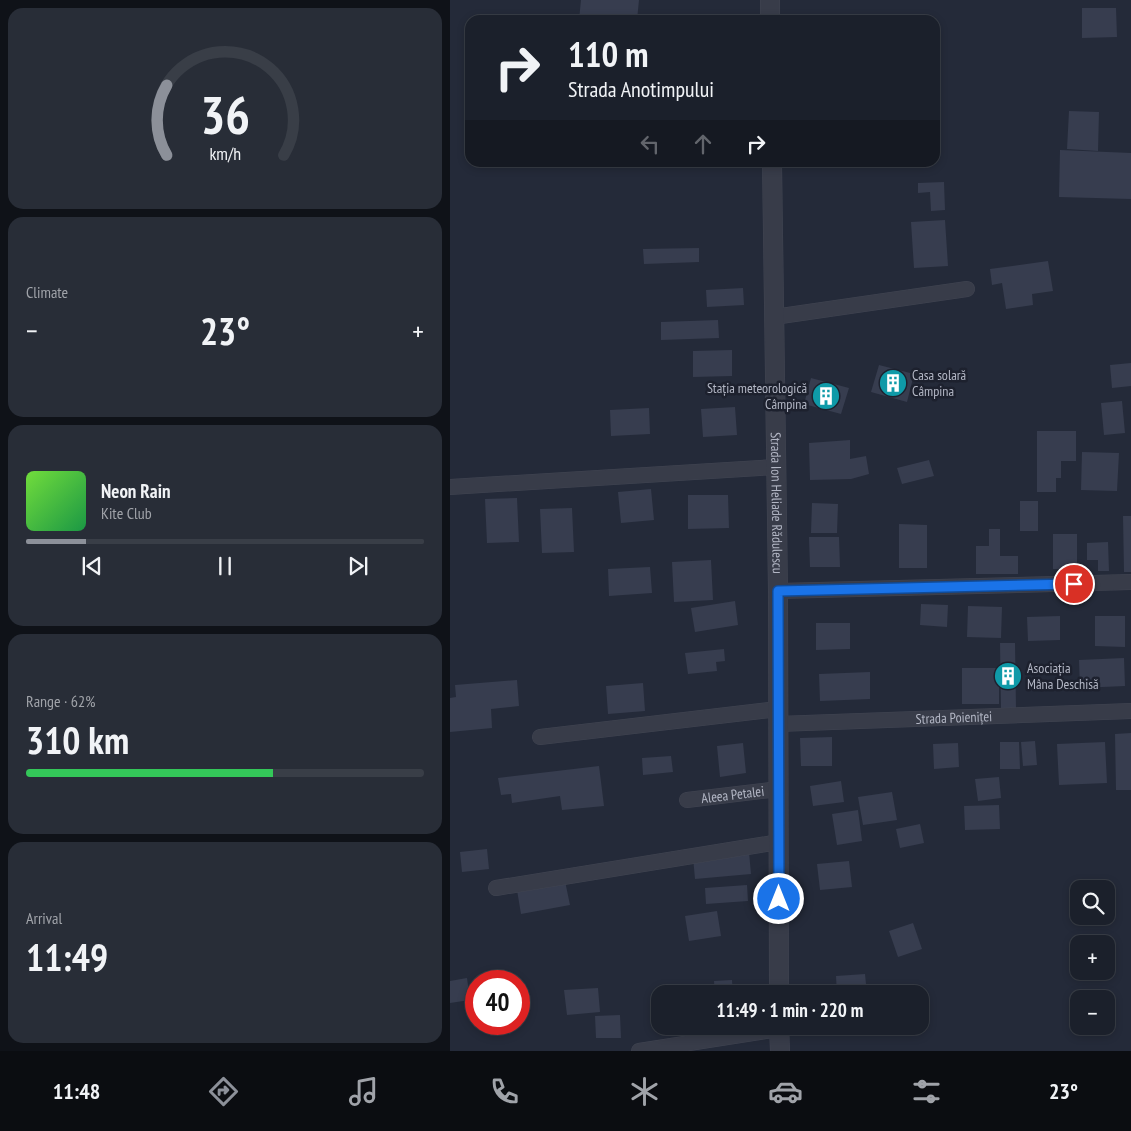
<!DOCTYPE html>
<meta charset="utf-8">
<style>
body{margin:0;font-family:"PT Sans Narrow",sans-serif;background:#282d37;color:#f1f3f6;height:100vh;display:flex;flex-direction:column;font-size:19px;white-space:nowrap}
*{box-sizing:border-box;margin:0}
p{font-size:16px;color:#a0a3a9}
.icon{flex:none;width:28px;height:28px;fill:none;stroke:currentColor;stroke-width:2;stroke-linecap:round;stroke-linejoin:round}
.map{position:relative;flex:1;overflow:hidden}
.side{display:flex;flex-direction:column;gap:8px;padding:8px;background:#0f1218;width:450px}
.side>*{flex:none}
.guide{position:absolute;left:15px;top:15px;width:475px;height:152px;border-radius:15px;box-shadow:0 2px 8px #0003,0 0 0 1px #393e47;background:#1b202b;color:#f1f3f6;overflow:hidden}
.buttons{position:absolute;left:620px;top:880px;display:grid;gap:10px}
.buttons a{display:grid;place-items:center;width:45px;height:45px;border-radius:10px;background:#1b202b;box-shadow:0 2px 8px #0003,0 0 0 1px #393e47;font-size:25px}
.speed{position:absolute;left:15px;top:970px;display:flex;gap:10px;font-size:25px;font-weight:700;text-align:center}
.speed>*{display:grid;place-content:center;width:65px;height:65px;border-radius:50%;background:#1b202b;box-shadow:0 2px 8px #0003,0 0 0 1px #393e47;line-height:1}
.speed .limit{border:8px solid #d22;background:#fff;color:#111}
.pin{position:absolute;display:grid;place-items:center;width:42px;height:42px;color:#fff;margin:-21px;border:2px solid #fff;border-radius:50%;box-shadow:0 1px 5px #0007}
.me{position:absolute;width:55px;margin:-28px;rotate:0deg;stroke-linejoin:round;filter:drop-shadow(0 0 4px #0008)}
.turn{display:flex;align-items:center;gap:18px;height:105px;padding:0 20px;font-size:22px}
.turn .icon{width:65px;height:65px;stroke-width:2.5}
.turn b{display:block;font-size:35px;line-height:42px}
.lanes{display:flex;align-items:center;height:48px;padding:0 20px;background:#0003;justify-content:center;gap:25px;direction:ltr}
.lanes .off{opacity:.35}
.big{font-size:38px;font-weight:800;line-height:1.1}
.side .tile{flex:1;display:flex;flex-direction:column;justify-content:center;gap:8px;min-width:0;padding:0 18px;border-radius:15px;background:#282d37}
.side .dial{align-items:center;gap:0}
.dial svg{height:130px;overflow:visible;fill:none;stroke:#393e47;stroke-width:7;stroke-linecap:round;text-anchor:middle}
.dial text{fill:#f1f3f6;stroke:none}
.song{display:flex;align-items:center;gap:15px}
.cover{width:60px;height:60px;border-radius:8px;background:linear-gradient(135deg,hsl(100 70% 55%),hsl(140 70% 35%))}
.played{height:5px;border-radius:2px;background:linear-gradient(90deg,#8c9099 15%,#393e47 15%)}
.keys{display:flex;justify-content:space-around;direction:ltr}
.heat{display:flex;justify-content:space-between;align-items:center;font-size:28px;direction:ltr}
.charge{height:8px;border-radius:4px;background:linear-gradient(90deg,#34c759 62%,#393e47 0)}
.trip{position:absolute;left:201px;top:985px;width:278px;height:50px;border-radius:15px;background:#1b202b;box-shadow:0 2px 8px #0003,0 0 0 1px #393e47;font-weight:800;line-height:50px;text-align:center}
.tab-bar{display:flex;height:80px;justify-content:space-around;align-items:center;background:#0b0d11;color:#a0a3a9}
.tab-bar .icon{width:35px;height:35px}
.tab-bar .active{color:#8c9099}
.tab-bar b{font-size:22px;color:#f1f3f6}
main{display:flex;flex:1;min-height:0}
.map>svg:first-child{display:block}
.building{fill:#373d4f}
.lines{fill:none;stroke-linecap:round;stroke-linejoin:round}
.minor-casing{stroke:#414552;stroke-width:16}
.tertiary-casing{stroke:#414552;stroke-width:20}
.minor{stroke:#383c49;stroke-width:15}
.tertiary{stroke:#383c49;stroke-width:19}
.route-casing{stroke:#114b97;stroke-width:12}
.route{stroke:#1a73e8;stroke-width:9}
.labels{text-anchor:middle;stroke-width:5;stroke-linejoin:round;paint-order:stroke}
.poi-label{font-size:14px;fill:#b3b7c5;stroke:#1d212e;text-anchor:start}
.street-label{font-size:14px;fill:#b3b7c5;stroke:#1d212e}
</style>
<main>
<section class="side">
<div class="tile dial"><svg viewBox="0 0 100 80">
<path d="M14 69A42 42 0 1 1 86 69"/>
<path d="M14 69A42 42 0 0 1 14 26" stroke="#8c9099"/>
<text x="50" y="56" font-size="32" font-weight="700">36</text>
<text x="50" y="72" font-size="11">km/h</text>
</svg></div>
<div class="tile"><p>Climate</p>
<div class="heat"><a>−</a><b class="big">23°</b><a>+</a></div>
</div>
<div class="tile">
<div class="song"><i class="cover"></i><div><b>Neon Rain</b><p>Kite Club</p></div></div>
<div class="played"></div>
<div class="keys"><svg class="icon" aria-label="previous" viewBox="0 0 24 24"><path d="M18 5L8 12l10 7zM5 5v14"/></svg><svg class="icon" aria-label="pause" viewBox="0 0 24 24"><path d="M8 5v14M16 5v14"/></svg><svg class="icon" aria-label="next" viewBox="0 0 24 24"><path d="M6 5l10 7-10 7zM19 5v14"/></svg></div>
</div>
<div class="tile"><p>Range · 62%</p><b class="big">310 km</b><div class="charge"></div></div>
<div class="tile"><p>Arrival</p><b class="big">11:49</b></div>
</section>
<div class="map">
<svg width="681" height="1051" viewBox="0 0 681 1051">
<rect width="100%" height="100%" fill="#242a39"/>
<path class="building" d="M131,0H189L187,20H129Z
M632,8H666L667,37L632,38Z
M619,111L649,112L648,151L617,149Z
M610,150L681,153V199L609,197Z
M494,182L495,210L481,211L480,192L468,193V183Z
M495,220L498,266L464,268L461,222Z
M249,248V262L194,264L193,249Z
M598,261L603,291L582,294L583,305L556,309L552,283L542,285L540,269Z
M293,288L294,305L257,307L256,290Z
M268,320L269,338L211,340V322Z
M282,350V376L243,377V351Z
M681,363V386L662,388L660,365Z
M429,365L464,374L457,402L421,392Z
M361,378L399,388L391,414L354,404Z
M672,401L675,433L654,435L651,403Z
M285,407L287,435L253,437L251,409Z
M199,408L200,434L161,436L160,410Z
M587,431H626V461H611V478H606V492H587Z
M400,440V459L416,456L419,474L401,479L360,480L359,443Z
M632,452L669,453L667,491L631,490Z
M479,460L484,476L452,484L447,468Z
M201,489L204,520L171,523L168,492Z
M238,495H278L279,528L238,529Z
M67,498L69,542L37,543L35,499Z
M570,501H588V531H570Z
M362,503L388,504L387,533H361Z
M122,508L124,552L92,553L90,509Z
M673,516H681V572H674Z
M449,524L477,525V568H449Z
M539,529H550V556H568V574H526V546H539Z
M603,534H627V569H603Z
M359,537H389L390,567H360Z
M658,542L659,571H648V560H637V543Z
M261,560L263,600L224,602L222,562Z
M200,567L202,593L159,596L158,569Z
M285,601L288,625L245,632L241,608Z
M471,604L498,605L497,627L470,625Z
M518,606L552,607L551,638L517,637Z
M610,616V640L578,641L577,617Z
M645,616H675V647L645,646Z
M366,623H400V649L366,650Z
M550,643H565L566,709H551Z
M274,649L275,661L266,662L267,671L238,674L235,653Z
M674,658L675,686L630,688L629,660Z
M512,668H549V704H512Z
M420,672V699L370,701L369,674Z
M67,680L69,706L41,709L42,728L0,732V698L6,697L5,685Z
M193,683L195,711L158,714L156,686Z
M681,733V790H666L665,734Z
M382,737V766H351L350,738Z
M585,741L587,765L573,766L571,742Z
M550,742H569L570,769H550Z
M655,742L657,783L609,785L607,744Z
M293,743L296,773L270,777L267,746Z
M508,743L509,767L484,769L483,744Z
M221,756L223,772L193,775L192,758Z
M149,766L154,806L112,810L110,796L62,803L61,794L51,795L48,778Z
M549,777L551,798L528,801L525,779Z
M391,781L394,802L363,806L360,786Z
M442,792L447,820L413,825L408,797Z
M549,805L550,829L515,830L514,806Z
M408,810L412,841L387,845L382,814Z
M470,824L474,843L450,848L446,829Z
M37,849L39,869L12,872L10,852Z
M299,852L301,874L245,879L243,857Z
M399,861L402,887L370,890L367,864Z
M115,881L120,905L71,914L67,890Z
M297,885L298,901L256,904L255,888Z
M267,911L271,936L239,941L235,916Z
M463,923L472,949L448,957L439,931Z
M415,974L417,994H387L386,976Z
M17,978L20,1000L0,1003V981Z
M282,980L283,994H265L264,981Z
M148,988L150,1012L117,1015L114,990Z
M170,1015L171,1038H146L145,1016Z"/>
<g class="lines">
<defs>
<g id="minor">
<path d="M324,317L517,289"/>
<path d="M0,487L326,467"/>
<path d="M328,591L681,582"/>
<path id="s1" d="M328,724L681,711"/>
<path d="M90,737L328,709"/>
<path id="s2" d="M237,800L329,789"/>
<path d="M46,888L329,842"/>
<path d="M189,1051L329,1029"/>
</g>
<g id="tertiary">
<path d="M320,0V20"/>
<path id="s3" d="M322,162L328,591L329,994"/>
<path d="M329,1026L330,1051"/>
</g>
</defs>
<use href="#minor" class="minor-casing"/>
<use href="#tertiary" class="tertiary-casing"/>
<use href="#minor" class="minor"/>
<use href="#tertiary" class="tertiary"/>
</g>
<g class="lines">
<defs>
<path id="route" d="M329,899L328,591L624,584"/>
</defs>
<use href="#route" class="route-casing"/>
<use href="#route" class="route"/>
</g>
<defs>
<symbol id="building-disc" viewBox="-11 -11 22 22"><circle r="9.5" fill="#0f9aa8" stroke="#1d212e"/><path d="M-4-6H4V6H1V3H-1V6H-4ZM-2.5-4.3h1.7v1.8h-1.7ZM.8-4.3h1.7v1.8H.8ZM-2.5-1h1.7V.8h-1.7ZM.8-1h1.7V.8H.8Z" fill="#fff"/></symbol>
</defs>
<g fill-rule="evenodd">
<use href="#building-disc" x="427" y="367" width="32" height="32"/>
<use href="#building-disc" x="360" y="380" width="32" height="32"/>
<use href="#building-disc" x="542" y="660" width="32" height="32"/>
</g>
<g class="labels">
<g class="poi-label">
<text x="462" y="380">Casa solară<tspan x="462" dy="16">Câmpina</tspan></text>
<text x="357" y="393" text-anchor="end">Stația meteorologică<tspan x="357" dy="16">Câmpina</tspan></text>
<text x="577" y="673">Asociația<tspan x="577" dy="16">Mâna Deschisă</tspan></text>
</g>
<g class="street-label">
<text dy="5" stroke="none"><textPath href="#s3" startOffset="341">Strada Ion Heliade Rădulescu</textPath></text>
<text dy="5" stroke="none"><textPath href="#s1" startOffset="176">Strada Poieniței</textPath></text>
<text dy="5" stroke="none"><textPath href="#s2" startOffset="46">Aleea Petalei</textPath></text>
</g>
</g>
</svg>
<div class="buttons">
<a><svg class="icon" aria-label="search" viewBox="0 0 24 24"><circle cx="10" cy="10" r="6"/><path d="M15 15l6 6"/></svg></a>
<a>+</a>
<a>−</a>
</div>
<div class="speed"><div class="limit">40</div></div>
<div class="pin" style="left:624px;top:584px;background:#d93025"><svg class="icon" aria-label="arrive" viewBox="0 0 24 24"><path d="M6 21V4h12l-3 4 3 4H6"/></svg></div>
<svg class="me" style="left:329px;top:899px" viewBox="-20 -20 40 40"><circle r="17" fill="#1a73e8" stroke="#fff" stroke-width="3"/><path d="M0-11L8 9 0 5-8 9z" fill="#fff"/></svg>
<div class="trip">11:49 · 1 min · 220 m</div>
<div class="guide">
<div class="turn"><svg class="icon" aria-label="right" viewBox="0 0 24 24"><path d="M7 20v-9h11M14 6l5 5-5 5"/></svg><div><b>110 m</b>Strada Anotimpului</div></div>
<div class="lanes"><svg class="icon off" aria-label="left" viewBox="0 0 24 24"><path d="M17 20v-9H6M10 6l-5 5 5 5"/></svg><svg class="icon off" aria-label="ahead" viewBox="0 0 24 24"><path d="M12 20V5M6 11l6-6 6 6"/></svg><svg class="icon" aria-label="right" viewBox="0 0 24 24"><path d="M7 20v-9h11M14 6l5 5-5 5"/></svg></div>
</div>
</div>
</main>
<nav class="tab-bar">
<b>11:48</b>
<svg class="icon active" aria-label="directions" viewBox="0 0 24 24"><path d="M12 3l9 9-9 9-9-9zM9 14v-3h6M13 9l2 2-2 2"/></svg>
<svg class="icon" aria-label="music" viewBox="0 0 24 24"><path d="M9 18V5l10-2v13"/><circle cx="6" cy="18" r="3"/><circle cx="16" cy="16" r="3"/></svg>
<svg class="icon" aria-label="phone" viewBox="0 0 24 24"><path d="M5 4h4l2 5-3 2q2 4 5 5l2-3 5 2v4C11 20 4 13 5 4z"/></svg>
<svg class="icon" aria-label="climate" viewBox="0 0 24 24"><path d="M12 3v18M4 7l16 10M4 17L20 7"/></svg>
<svg class="icon" aria-label="car" viewBox="0 0 24 24"><path d="M5 17H2v-5l4-1 3-4h7l3 4 3 1v5h-3M9 17h6M6 11h13"/><circle cx="7" cy="17" r="2"/><circle cx="17" cy="17" r="2"/></svg>
<svg class="icon" aria-label="filters" viewBox="0 0 24 24"><path d="M4 7h16M4 17h16"/><circle cx="9" cy="7" r="2"/><circle cx="15" cy="17" r="2"/></svg>
<b>23°</b>
</nav>
